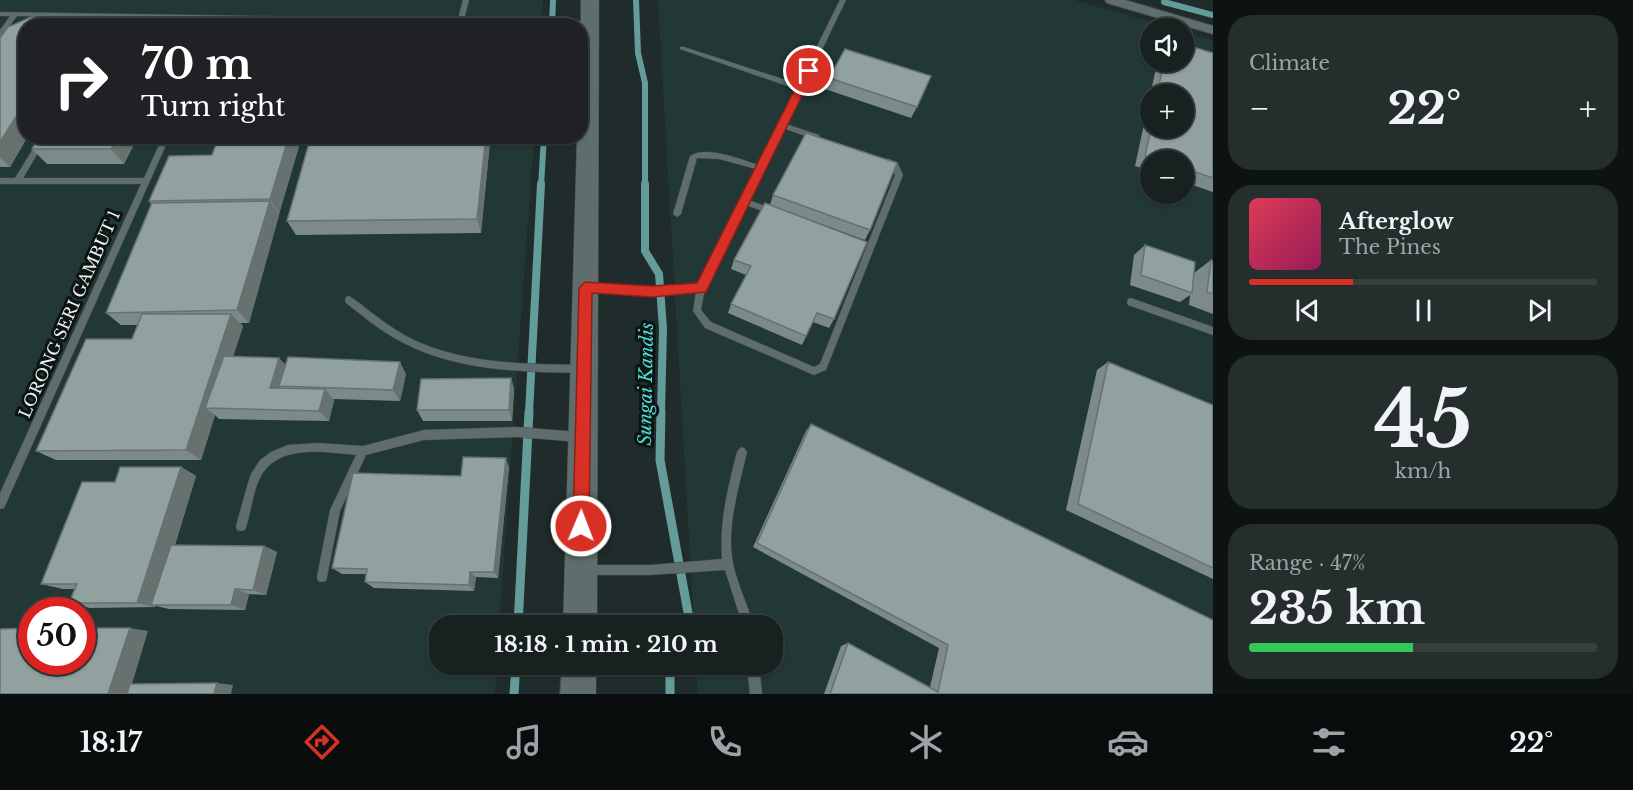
<!DOCTYPE html>
<meta charset="utf-8">
<style>
body{margin:0;font-family:"Libre Baskerville",serif;background:#242e2d;color:#f1f3f6;height:100vh;display:flex;flex-direction:column;font-size:22px;white-space:nowrap}
*{box-sizing:border-box;margin:0}
p{font-size:20px;color:#9ea3a5}
.icon{flex:none;width:33px;height:33px;fill:none;stroke:currentColor;stroke-width:2;stroke-linecap:round;stroke-linejoin:round}
.map{position:relative;flex:1;overflow:hidden}
.drawer{display:flex;flex-direction:column;gap:15px;padding:15px;background:#0d1212;width:420px}
.drawer>*{flex:none}
.banner{position:absolute;left:18px;top:18px;width:570px;height:126px;border-radius:24px;box-shadow:0 2px 4px #0004,0 0 0 2px #363e3e;background:#202124;color:#fff;overflow:hidden}
.controls{position:absolute;left:1140px;top:18px;display:grid;gap:12px}
.controls a{display:grid;place-items:center;width:54px;height:54px;border-radius:50%;background:#172120;box-shadow:0 2px 4px #0004,0 0 0 2px #363e3e;font-size:30px}
.speed{position:absolute;left:18px;top:597px;display:flex;gap:12px;font-size:30px;font-weight:700;text-align:center}
.speed>*{display:grid;place-content:center;width:78px;height:78px;border-radius:50%;background:#172120;box-shadow:0 2px 4px #0004,0 0 0 2px #363e3e;line-height:1}
.speed .limit{border:9px solid #d22;background:#fff;color:#111}
.pin{position:absolute;display:grid;place-items:center;width:51px;height:51px;color:#fff;margin:-26px;border:3px solid #fff;border-radius:50%;box-shadow:0 2px 6px #0007}
.me{position:absolute;width:66px;margin:-33px;rotate:1deg;stroke-linejoin:round;filter:drop-shadow(0 0 4px #0008)}
.turn{display:flex;align-items:center;gap:21px;height:126px;padding:0 24px;font-size:27px}
.turn .icon{width:78px;height:78px;stroke-width:2.5}
.turn b{display:block;font-size:42px;line-height:51px}
.big{font-size:45px;font-weight:700;line-height:1.1}
.drawer .tile{flex:1;display:flex;flex-direction:column;justify-content:center;gap:9px;min-width:0;padding:0 21px;border-radius:24px;background:#242e2d}
.drawer .dial{align-items:center;gap:0}
.dial b{font-size:78px;line-height:1}
.song{display:flex;align-items:center;gap:18px}
.cover{width:72px;height:72px;border-radius:9px;background:linear-gradient(135deg,hsl(350 70% 55%),hsl(330 70% 35%))}
.played{height:6px;border-radius:3px;background:linear-gradient(90deg,#d93025 30%,#363e3e 30%)}
.keys{display:flex;justify-content:space-around;direction:ltr}
.heat{display:flex;justify-content:space-between;align-items:center;font-size:33px;direction:ltr}
.charge{height:9px;border-radius:4px;background:linear-gradient(90deg,#34c759 47%,#363e3e 0)}
.trip{position:absolute;left:429px;top:615px;width:354px;height:60px;border-radius:24px;background:#172120;box-shadow:0 2px 4px #0004,0 0 0 2px #363e3e;font-weight:700;line-height:60px;text-align:center}
.dock{display:flex;height:96px;justify-content:space-around;align-items:center;background:#090d0d;color:#9ea3a5}
.dock .icon{width:42px;height:42px}
.dock .on{color:#d93025}
.dock b{font-size:27px;color:#f1f3f6}
main{display:flex;flex:1;min-height:0}
.map>svg:first-child{display:block}
.built{fill:#223836;fill-rule:evenodd}
.lines{fill:none;stroke-linecap:round;stroke-linejoin:round}
.stream-far2{stroke:#639c99;stroke-width:6}
.stream-far1{stroke:#639c99;stroke-width:8}
.stream{stroke:#639c99;stroke-width:9}
.service-casing{stroke:#3f4a49;stroke-width:1}
.minor-casing{stroke:#3f4a49;stroke-width:2}
.secondary-casing{stroke:#3f4a49;stroke-width:1}
.service{fill:#5f6e6c;fill-rule:evenodd}
.minor{fill:#5f6e6c;fill-rule:evenodd}
.secondary{fill:#5f6e6c;fill-rule:evenodd}
.wall{fill:#7d8a8a;fill-rule:evenodd}
.shaded-wall{fill:#667170}
.building{fill:#91a1a0;stroke:#667170;stroke-width:1.5}
.route{fill:#d93025;stroke:#8d1f18;stroke-width:1.5}
.labels{text-anchor:middle;stroke-width:6;stroke-linejoin:round;paint-order:stroke}
.street-label{font-size:16px;fill:#ecf4f3;stroke:#0d1312}
.water-label{font-size:18px;font-style:italic;fill:#4be0d8;stroke:#0d1312}
</style>
<main>
<div class="map">
<svg width="1213" height="694" viewBox="0 0 1213 694">
<rect width="100%" height="100%" fill="#1f2c2b"/>
<path class="built" d="M0,0H543L541,26H26V136L534,137L499,625L440,626V664L497,665L495,694H0ZM32,610H82V662H32Z
M658,0H1074L1173,28H1150V62H1184V32L1213,40V694H698L696,665L772,664V626L694,625ZM1150,94H1184V128H1150ZM1150,160H1184V194H1150Z"/>
<g class="lines">
<path class="stream-far2" d="M636,0L638,53L645,83V186
M1164,2L1213,15
M552,26L553,0
M541,186L544,136"/>
<path class="stream-far1" d="M645,184V251L659,274L663,328L661,413
M529,413L541,184"/>
<path class="stream" d="M661,412L660,460L689,618L684,626
M518,626L529,412
M670,664V694
M514,694L516,664"/>
<defs>
<path id="service" d="M463,0H469L464,19L590,21L593,23L590,25L17,16L2,36L0,37V30L10,16H0V12L458,19Z
M840,0H846L804,87V88L802,90L786,124L819,135L820,137L816,140L783,128L749,200L776,210L777,212L773,215L746,205L705,288L701,310L711,322L814,367L820,364L895,175L891,166L885,164L884,162L888,159L897,162L903,175L826,370L814,375L705,328L693,311L696,292L652,296L585,290L584,288L588,284L652,288L698,285L756,169L719,159L697,158L681,214L677,217L673,214L690,156C705,145 741,159 758,165L796,89L680,49V47H684L798,84Z
M41,136H48L23,178H144L163,136H170L4,508L0,509V493L141,184H0V178H15Z
M349,296C356,300 362,305 368,310C380,319 392,328 406,336C459,364 522,364 581,365L584,366L586,369L584,372L581,373C519,372 454,371 398,340C379,330 363,316 346,303L345,300L346,297Z
M1131,298L1213,327V335L1128,305L1127,302L1128,299Z
M516,427L580,432L583,434L585,437L583,440L580,442L516,437L424,440L366,455L340,511L327,577L326,581L322,582L318,581L317,577L330,510L356,455C323,452 276,443 259,480C252,495 251,514 245,530L241,531L237,530L236,526L248,483L251,474L260,460L271,452L288,445L318,443L363,446L424,430Z
M742,447L745,449L747,452C739,487 726,527 733,563C737,583 748,606 754,626H743L725,570L650,575H586L582,574L581,570L582,566L586,565H650L722,559C719,522 728,487 737,452L739,449Z
M747,664H759L762,694H750Z"/>
<path id="minor" d="M1105,0H1125L1213,26V34L1107,3Z"/>
<path id="secondary" d="M581,0H599L597,626H563L577,136H580Z
M562,664H596V694H560Z"/>
</defs>
<use href="#service" class="service-casing"/>
<use href="#minor" class="minor-casing"/>
<use href="#secondary" class="secondary-casing"/>
<use href="#service" class="service"/>
<use href="#minor" class="minor"/>
<use href="#secondary" class="secondary"/>
</g>
<path class="wall" d="M31,17L75,19L80,26H26V136H28L10,167H0V38L8,27Z
M1213,53V192L1184,182V160H1150V171L1135,166L1156,68L1162,62H1184ZM1150,94H1184L1150,128Z
M829,78L917,107L911,118L825,89Z
M39,136H138L124,164H47L32,149Z
M302,136L279,214H278L279,215L249,323H240L243,326L233,356L286,365L406,374L400,401L333,399L334,400L329,421L219,419L215,415L201,460H56L36,451L132,339L138,325H121L106,313L151,204L149,201L212,155Z
M311,136H489L490,142L481,233L296,235L287,221Z
M773,195L870,230L865,240L770,205Z
M765,203L834,319L829,328L813,322L802,345L728,313L731,304L746,275L731,269L734,260Z
M1145,245L1194,273L1211,260L1213,261V314L1189,305L1190,295L1180,302L1130,285L1134,255Z
M1108,362L1213,405V579L1066,510L1097,370Z
M511,378L514,389L512,421H423L417,410Z
M811,424L1213,694H824L841,646L848,643L930,687L939,648L753,547L806,431Z
M181,467L196,476L175,545L264,546L277,552L266,595L249,594L245,610L169,609L156,606L155,607L90,608L69,603L74,589H63L41,584L115,482Z
M509,467L498,578L476,577L474,591L374,588L365,582L366,574H342L332,568L461,476Z"/>
<path class="shaded-wall" d="M75,19L80,26H71Z
M26,101V136H28L10,167L0,157V142Z
M118,136H138L124,164L111,149Z
M289,136H302L279,214L270,199Z
M486,136H489L490,142L481,233L477,219Z
M270,201L279,215L249,323L237,310Z
M231,314L243,326L217,408H205L215,415L201,460L186,450Z
M279,358L290,369L279,386L284,390L270,388Z
M400,362L406,374L400,401L393,390Z
M511,378L514,389L512,421L509,410Z
M325,389L334,400L329,421L319,411Z
M506,458L509,467L498,578L494,572Z
M181,467L196,476L156,605H151L156,606L155,607L137,603Z
M264,546L277,552L266,595L253,590Z
M470,572L476,577L474,591L469,585Z
M235,589L249,594L245,610L231,605Z
M130,628L148,631L129,694H108Z
M217,683L233,685L231,694H214Z"/>
<path class="building" d="M31,17L75,19L71,26H26V101L0,142V38L8,27Z
M110,19L162,20L168,26H106Z
M1184,44L1213,53V178L1184,168V160H1160L1145,156L1151,128H1184V94H1157L1164,62H1184Z
M845,49L931,76L917,107L829,78Z
M806,133L897,163L870,230L773,195Z
M39,136H118L111,149H32Z
M219,136H289L270,199L149,201L169,156L212,155Z
M311,136H486L477,219L287,221Z
M270,201L237,310L106,313L152,203Z
M765,203L867,242L834,319L817,313L806,336L731,304L751,266L734,260Z
M1145,245L1195,262L1192,293L1141,275Z
M1211,260L1213,261V294L1207,292Z
M142,314H231L186,450L36,451L86,339H132Z
M224,356L279,358L270,388L325,389L319,411L205,408Z
M288,357L400,362L393,390L279,386Z
M1108,362L1213,405V568L1078,504Z
M511,378L509,410H417L421,379Z
M811,424L1213,620V694H830L848,643L938,692L948,645L757,543Z
M463,457L506,458L494,572H470L469,585L365,582L367,569L332,568L353,473L461,476Z
M120,467H181L137,603H69L77,584H41L82,482H115Z
M171,545L264,546L253,590L235,589L231,605H151Z
M32,628V662H82V628H130L108,694H0V629Z
M217,683L214,694H127L130,684Z"/>
<path class="route" d="M809,68L814,71L706,292L652,297L592,293L589,526L587,531L581,534L576,531L573,526L579,288L585,282L652,286L697,283L804,71Z"/>
<g class="labels">
<g class="street-label">
<text transform="translate(69 314) rotate(-66)" y="6">LORONG SERI GAMBUT 1</text>
</g>
<g class="water-label">
<text transform="translate(646 384) rotate(-89)" y="6">Sungai Kandis</text>
</g>
</g>
</svg>
<div class="controls">
<a><svg class="icon" aria-label="sound" viewBox="0 0 24 24"><path d="M4 9h4l5-4v14l-5-4H4zM17 9q2 3 0 6"/></svg></a>
<a>+</a>
<a>−</a>
</div>
<div class="speed"><div class="limit">50</div></div>
<div class="pin" style="left:809px;top:71px;background:#d93025"><svg class="icon" aria-label="arrive" viewBox="0 0 24 24"><path d="M6 21V4h12l-3 4 3 4H6"/></svg></div>
<svg class="me" style="left:581px;top:526px" viewBox="-20 -20 40 40"><circle r="17" fill="#d93025" stroke="#fff" stroke-width="3"/><path d="M0-11L8 9 0 5-8 9z" fill="#fff"/></svg>
<div class="trip">18:18 · 1 min · 210 m</div>
<div class="banner">
<div class="turn"><svg class="icon" aria-label="right" viewBox="0 0 24 24"><path d="M7 20v-9h11M14 6l5 5-5 5"/></svg><div><b>70 m</b>Turn right</div></div>
</div>
</div>
<section class="drawer">
<div class="tile"><p>Climate</p>
<div class="heat"><a>−</a><b class="big">22°</b><a>+</a></div>
</div>
<div class="tile">
<div class="song"><i class="cover"></i><div><b>Afterglow</b><p>The Pines</p></div></div>
<div class="played"></div>
<div class="keys"><svg class="icon" aria-label="previous" viewBox="0 0 24 24"><path d="M18 5L8 12l10 7zM5 5v14"/></svg><svg class="icon" aria-label="pause" viewBox="0 0 24 24"><path d="M8 5v14M16 5v14"/></svg><svg class="icon" aria-label="next" viewBox="0 0 24 24"><path d="M6 5l10 7-10 7zM19 5v14"/></svg></div>
</div>
<div class="tile dial"><b>45</b><p>km/h</p></div>
<div class="tile"><p>Range · 47%</p><b class="big">235 km</b><div class="charge"></div></div>
</section>
</main>
<nav class="dock">
<b>18:17</b>
<svg class="icon on" aria-label="directions" viewBox="0 0 24 24"><path d="M12 3l9 9-9 9-9-9zM9 14v-3h6M13 9l2 2-2 2"/></svg>
<svg class="icon" aria-label="music" viewBox="0 0 24 24"><path d="M9 18V5l10-2v13"/><circle cx="6" cy="18" r="3"/><circle cx="16" cy="16" r="3"/></svg>
<svg class="icon" aria-label="phone" viewBox="0 0 24 24"><path d="M5 4h4l2 5-3 2q2 4 5 5l2-3 5 2v4C11 20 4 13 5 4z"/></svg>
<svg class="icon" aria-label="climate" viewBox="0 0 24 24"><path d="M12 3v18M4 7l16 10M4 17L20 7"/></svg>
<svg class="icon" aria-label="car" viewBox="0 0 24 24"><path d="M5 17H2v-5l4-1 3-4h7l3 4 3 1v5h-3M9 17h6M6 11h13"/><circle cx="7" cy="17" r="2"/><circle cx="17" cy="17" r="2"/></svg>
<svg class="icon" aria-label="filters" viewBox="0 0 24 24"><path d="M4 7h16M4 17h16"/><circle cx="9" cy="7" r="2"/><circle cx="15" cy="17" r="2"/></svg>
<b>22°</b>
</nav>
